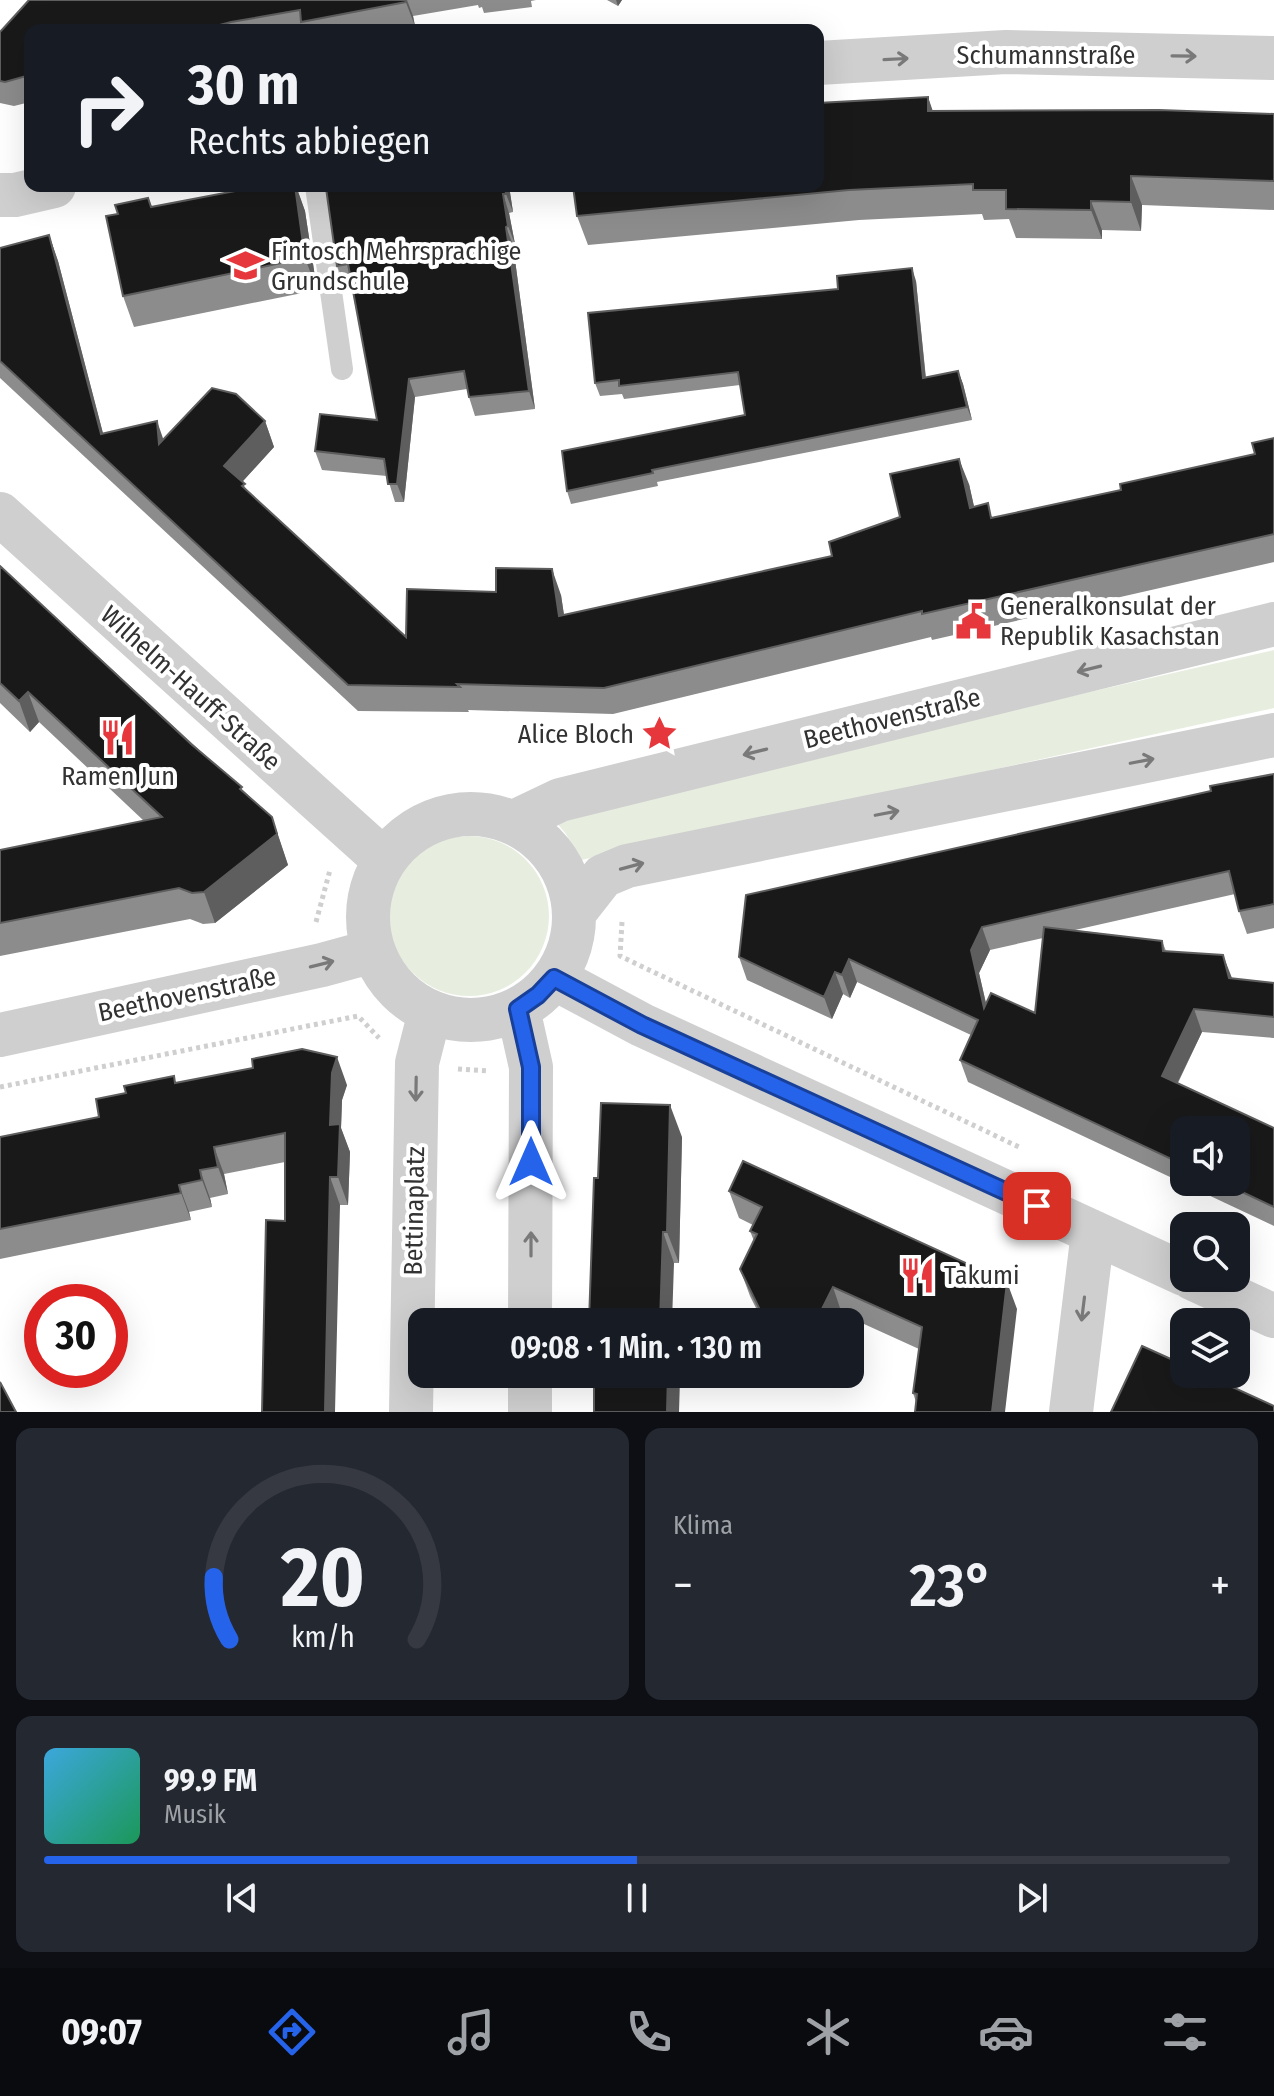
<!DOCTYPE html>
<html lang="de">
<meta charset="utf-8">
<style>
body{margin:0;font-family:"Fira Sans Condensed",sans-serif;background:#242831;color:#f1f3f6;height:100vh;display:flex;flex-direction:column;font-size:30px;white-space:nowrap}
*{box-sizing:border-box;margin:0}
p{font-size:26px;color:#9ea1a6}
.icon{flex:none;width:44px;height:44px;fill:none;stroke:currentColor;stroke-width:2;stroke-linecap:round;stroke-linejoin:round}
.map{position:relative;height:1412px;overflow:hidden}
.details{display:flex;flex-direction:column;gap:16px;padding:16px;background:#0d0f14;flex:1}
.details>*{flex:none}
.banner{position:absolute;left:24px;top:24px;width:800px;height:168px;border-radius:16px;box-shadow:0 8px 32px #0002;background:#171b24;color:#f1f3f6;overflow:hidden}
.controls{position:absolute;left:1170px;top:1116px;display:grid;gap:16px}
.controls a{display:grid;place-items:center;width:80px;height:80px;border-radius:16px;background:#171b24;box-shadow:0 8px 32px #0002;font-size:40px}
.speed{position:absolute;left:24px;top:1284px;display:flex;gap:16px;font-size:40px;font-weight:700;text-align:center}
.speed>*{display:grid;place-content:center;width:104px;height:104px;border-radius:50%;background:#171b24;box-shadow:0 8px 32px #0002;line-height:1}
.speed .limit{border:12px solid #d22;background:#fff;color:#111}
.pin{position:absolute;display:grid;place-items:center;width:68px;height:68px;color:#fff;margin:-34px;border-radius:16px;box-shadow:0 4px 12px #0006}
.me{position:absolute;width:88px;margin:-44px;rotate:0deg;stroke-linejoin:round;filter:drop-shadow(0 0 6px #0008)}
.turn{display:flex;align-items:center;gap:28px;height:168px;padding:0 32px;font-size:36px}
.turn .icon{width:104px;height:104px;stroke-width:2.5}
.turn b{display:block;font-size:56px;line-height:68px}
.big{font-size:60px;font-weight:600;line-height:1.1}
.details .card{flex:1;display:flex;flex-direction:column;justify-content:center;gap:12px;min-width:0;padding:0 28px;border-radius:16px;background:#242831}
.details .dial{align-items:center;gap:0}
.dial svg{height:208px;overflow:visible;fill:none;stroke:#363941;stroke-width:7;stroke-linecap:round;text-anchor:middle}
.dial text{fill:#f1f3f6;stroke:none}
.song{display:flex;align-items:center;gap:24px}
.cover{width:96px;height:96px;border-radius:12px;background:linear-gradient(135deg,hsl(200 70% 55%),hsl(150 70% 35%))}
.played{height:8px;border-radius:4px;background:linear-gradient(90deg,#2563eb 50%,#363941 50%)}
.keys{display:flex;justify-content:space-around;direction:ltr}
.heat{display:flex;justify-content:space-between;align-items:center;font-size:44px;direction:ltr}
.details .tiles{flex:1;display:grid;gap:16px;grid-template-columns:1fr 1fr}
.card:last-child{grid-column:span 2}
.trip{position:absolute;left:408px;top:1308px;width:456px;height:80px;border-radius:16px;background:#171b24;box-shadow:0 8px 32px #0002;font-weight:600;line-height:80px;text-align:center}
.tab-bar{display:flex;height:128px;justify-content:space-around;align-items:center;background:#090b0e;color:#9ea1a6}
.tab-bar .icon{width:56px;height:56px}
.tab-bar .selected{color:#2563eb}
.tab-bar b{font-size:36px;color:#f1f3f6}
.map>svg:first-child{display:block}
.green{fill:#e7eee0}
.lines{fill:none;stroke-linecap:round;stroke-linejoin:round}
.path{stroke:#cfcfcf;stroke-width:5;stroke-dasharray:4 4;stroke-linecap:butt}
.lane{stroke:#cfcfcf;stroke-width:22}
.street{stroke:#cfcfcf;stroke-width:44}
.wall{fill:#8c8c8c;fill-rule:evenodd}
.shaded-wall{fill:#5e5e5e}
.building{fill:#191919;stroke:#5e5e5e;stroke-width:2}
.oneway{stroke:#797979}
.route-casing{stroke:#184099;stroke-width:20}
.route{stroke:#2563eb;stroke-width:14}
.labels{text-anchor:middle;stroke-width:8;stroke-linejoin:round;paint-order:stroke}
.street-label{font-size:26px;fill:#323232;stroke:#fff}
.poi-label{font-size:26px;fill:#323232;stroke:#fff;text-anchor:start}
</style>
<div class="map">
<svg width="1274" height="1412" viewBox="0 0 1274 1412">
<rect width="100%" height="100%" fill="#fff"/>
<path class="green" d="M1274,650V708L581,860L566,834L550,815Z
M389 916a80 80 0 1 1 160 0a80 80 0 1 1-160 0Z"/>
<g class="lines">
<path class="path" d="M762,30L793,28
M316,922L330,870
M622,922L620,956L1021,1148
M458,1069L488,1071
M0,1087L358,1016L379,1038"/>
<path class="lane" d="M316,186L342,369"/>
<path class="street" d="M818,63L1006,52L1274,58
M0,195H15L54,186
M0,514L384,860
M368 917a103 103 0 1 1 206 0a103 103 0 1 1-206 0Z
M514,822L560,800L1274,624
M574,913L603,876L627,866L1274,735
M554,978L642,1025L1184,1274
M518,1009L531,1067L530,1322
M0,1035L322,965L373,951
M1192,1278L1274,1316
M411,1412L417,1063L430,1012
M530,1412V1374
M1071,1412L1093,1232"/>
</g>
<path class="wall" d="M29,0H536L531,1L532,7L484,13L482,7L479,8L478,5L413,16L415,26L396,30H30V102L14,106L0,103V32Z
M607,0H622L618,6Z
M928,97L932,111L1274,114V210L1142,205L1141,231L1102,230V239L1016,238L1009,219L984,220L982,214L859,220L588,245L577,216Z
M261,186H296L305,211L317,290L134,327L123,296L148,198L152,207Z
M509,186L513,212L509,213L515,244L513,245L535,409L475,416L469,397L467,389L415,397L404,502H395L387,476L322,470L315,451L377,420L351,283L344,284L337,266Z
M49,235L58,261L103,434L164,439L265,421L274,447L242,482L247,491L406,637L561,595L564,615L832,556L900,517L969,484L974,507L993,518L1121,490L1255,454L1274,438V562L932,640L931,637L613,714L468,710L469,712L358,711L0,378V248Z
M916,281L926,378L958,371L963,384L972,420L657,482L658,486L571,504L567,491L745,415L740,385L624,399L622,394L600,396L595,383Z
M0,566L272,817L288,865L215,923L203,924L190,919L0,956V850L144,821L39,722L30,732L0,703Z
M1274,774V928L1247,934L1239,911L1235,894L1075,930L1162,941L1166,951L1232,979L1274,983V1038L1202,1032L1178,1083L1274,1128V1226L968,1082L960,1060L971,1035L857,982L850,998L843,994L832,1019L747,980L739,957L1211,791ZM1043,938L1035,1013L986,1003L979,973L990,950ZM1184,1130L1236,1182H1184Z
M177,1083L347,1085L342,1100L341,1128L350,1152L348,1205H340L285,1221V1162L224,1174L228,1194L210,1198L212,1207L189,1212L191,1220L0,1259V1137L99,1117Z
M682,1137L679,1263H674L598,1178Z
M729,1191L1017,1309L916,1402L913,1393L919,1349L842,1314L839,1322H763L750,1296L740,1269L754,1241L750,1231L753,1225L739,1218Z"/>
<path class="shaded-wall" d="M405,0H407L413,16L415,26Z
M616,0H622L618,6Z
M928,97L938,126L928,111Z
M1131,176L1142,205L1141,231L1131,202Z
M295,186H296L305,211L317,290L305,258Z
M505,186H509L513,212L506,194Z
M503,194L509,213L515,244L508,226Z
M1091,201L1102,230V239L1091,210Z
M506,227L513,245L535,409L529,391Z
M49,235L58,261L110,460L101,434Z
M912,268L916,281L927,391L923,378Z
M958,371L963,384L972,420L967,407Z
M409,379L415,397L404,502L397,484Z
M157,421L166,447L159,444Z
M265,421L274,447L233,492L224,466Z
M959,459L969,484L980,533L970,508Z
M552,569L561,595L568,642L559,616Z
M28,692L39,722L30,732L19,701Z
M272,817L288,865L215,923L204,892Z
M982,927L990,950L979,973L992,1030L984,1008L971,950Z
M1223,955L1232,978L1237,1001L1229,978Z
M849,959L857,982L850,998L842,975Z
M835,972L843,994L832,1019L824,997Z
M1194,1009L1202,1032L1170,1098L1162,1076Z
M337,1057L347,1085L342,1100L341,1128L350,1152L348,1205L338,1177L330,1125L332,1073Z
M670,1105L682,1137L679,1263L667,1232Z
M214,1147L224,1174L228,1194L218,1167Z
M200,1170L210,1198L212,1207L202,1180Z
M330,1177L340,1205L335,1412H325Z
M179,1185L189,1212L191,1220L181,1193Z
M663,1232L674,1263L672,1322H660Z
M1007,1282L1017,1309L1005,1412H992Z
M833,1287L842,1314L839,1322H816Z
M668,1374H678L680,1379L679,1412H667Z"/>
<path class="building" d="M29,0H405L406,2L301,22L300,10L231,22L201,30H30V75L5,82L0,81V32Z
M928,97V111L1159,110L1274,114V181L1131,176V202L1091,201V210L1006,209V190H973V184L849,190L577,216L573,186H818V103Z
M261,186H295L305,258L123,296L106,216L118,214L115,205L148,198L151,207Z
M341,186H505L506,194H503L508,226L506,227L529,391L469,397L464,371L409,379L397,484H388L384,459L315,451L320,414L377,420L348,264L337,266L326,188Z
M49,235L101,434L157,421L159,444L212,388L236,394L265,421L224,466L245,484L242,486L406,637L407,589L496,592V568L552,569L559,616L832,556L829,542L900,517L890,474L959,459L970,508L988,503L991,518L1121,490L1120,484L1255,454L1252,443L1274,438V534L922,614V611L604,688L457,684L460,687L348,685L0,361V248Z
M912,268L923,378L958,371L967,407L652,470L653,473L567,491L562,451L745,415L738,372L619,386V380L595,383L588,313L838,289L837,276Z
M0,566L191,744L242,787L240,789L272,817L277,834L204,892L192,893L179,888L0,923V850L162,817L28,692L19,701L0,683Z
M1274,774V904L1239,911L1229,871L982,927L971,950L984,1008L991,993L1035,1013L1044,927L1162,941L1163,951L1223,955L1229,978L1274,983V1017L1194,1009L1162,1076L1274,1128V1207L1221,1182H1236V1130H1184V1165L960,1060L978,1020L849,959L842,975L835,972L824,997L739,957L746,895L1211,791L1210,786Z
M302,1049L337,1057L332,1073L330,1125L340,1124L338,1177H330L325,1412H262L266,1220L285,1221V1133L214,1147L218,1167L200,1170L202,1180L179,1185L181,1193L0,1229V1137L99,1117L96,1099L126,1093L124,1086L174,1076L175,1083L253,1068L252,1059Z
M601,1103L670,1105L667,1232H663L660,1322H589L594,1178H598Z
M743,1161L1007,1282L992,1412H915L917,1394L913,1393L922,1327L833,1287L816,1321L806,1316L803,1322H771L764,1318L740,1269L757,1234L750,1231L762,1207L729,1191Z
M1142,1346L1184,1365V1374H1204L1274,1406V1412H1111Z
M594,1374H668L667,1412H594Z
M0,1382L16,1412H0Z"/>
<defs><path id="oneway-shaft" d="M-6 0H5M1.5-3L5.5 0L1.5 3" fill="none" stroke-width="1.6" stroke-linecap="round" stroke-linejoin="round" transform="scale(2)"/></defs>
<g class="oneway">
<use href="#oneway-shaft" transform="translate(1184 56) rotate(1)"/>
<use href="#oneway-shaft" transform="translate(896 59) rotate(-3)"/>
<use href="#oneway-shaft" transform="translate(1089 669) rotate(166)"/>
<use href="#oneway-shaft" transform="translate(755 752) rotate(166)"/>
<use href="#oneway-shaft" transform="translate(1142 761) rotate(-11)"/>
<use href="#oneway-shaft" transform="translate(887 813) rotate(-11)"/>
<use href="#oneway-shaft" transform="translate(632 866) rotate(-15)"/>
<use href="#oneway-shaft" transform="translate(322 964) rotate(-14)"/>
<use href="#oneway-shaft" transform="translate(416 1089) rotate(91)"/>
<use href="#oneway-shaft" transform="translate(531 1244) rotate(-90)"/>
<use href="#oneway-shaft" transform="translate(1083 1309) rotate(97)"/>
</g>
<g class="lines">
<defs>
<path id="route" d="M531,1162V1067L518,1009L538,995L554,978L642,1025L1037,1206"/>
</defs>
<use href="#route" class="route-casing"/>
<use href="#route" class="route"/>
</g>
<defs>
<symbol id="school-bare" viewBox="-9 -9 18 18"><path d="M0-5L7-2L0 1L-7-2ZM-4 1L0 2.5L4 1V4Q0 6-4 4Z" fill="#e5373c" stroke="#fff" stroke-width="2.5" paint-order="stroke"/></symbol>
<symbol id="civic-bare" viewBox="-9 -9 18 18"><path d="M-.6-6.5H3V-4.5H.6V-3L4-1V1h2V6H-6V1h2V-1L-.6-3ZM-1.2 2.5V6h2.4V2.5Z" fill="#e5373c" stroke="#fff" stroke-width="2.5" paint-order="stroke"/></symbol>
<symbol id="sight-bare" viewBox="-9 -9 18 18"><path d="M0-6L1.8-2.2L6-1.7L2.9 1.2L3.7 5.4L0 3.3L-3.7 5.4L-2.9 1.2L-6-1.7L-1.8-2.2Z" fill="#e5373c" stroke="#fff" stroke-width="2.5" paint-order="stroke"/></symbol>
<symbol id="restaurant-bare" viewBox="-9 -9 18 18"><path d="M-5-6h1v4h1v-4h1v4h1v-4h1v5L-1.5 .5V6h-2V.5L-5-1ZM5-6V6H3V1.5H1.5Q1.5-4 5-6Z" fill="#e5373c" stroke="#fff" stroke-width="2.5" paint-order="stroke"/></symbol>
</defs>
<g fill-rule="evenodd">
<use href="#school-bare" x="220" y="240" width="51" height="51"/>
<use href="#civic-bare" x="948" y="596" width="51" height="51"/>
<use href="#sight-bare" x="634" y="708" width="51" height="51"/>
<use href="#restaurant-bare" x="92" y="712" width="51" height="51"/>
<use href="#restaurant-bare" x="892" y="1250" width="51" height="51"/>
</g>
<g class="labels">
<g class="street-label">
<text x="1046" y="64">Schumannstraße</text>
<text transform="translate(191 688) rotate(42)" y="9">Wilhelm-Hauff-Straße</text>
<text transform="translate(892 718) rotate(-14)" y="9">Beethovenstraße</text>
<text transform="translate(187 994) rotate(-12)" y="9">Beethovenstraße</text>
<text transform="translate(414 1211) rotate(-89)" y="9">Bettinaplatz</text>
</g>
<g class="poi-label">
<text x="271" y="260">Fintosch Mehrsprachige<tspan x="271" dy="30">Grundschule</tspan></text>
<text x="1000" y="615">Generalkonsulat der<tspan x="1000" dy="30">Republik Kasachstan</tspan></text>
<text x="634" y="743" text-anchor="end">Alice Bloch</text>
<text x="118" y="785" text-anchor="middle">Ramen Jun</text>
<text x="944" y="1284">Takumi</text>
</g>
</g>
</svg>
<div class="controls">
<a><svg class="icon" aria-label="sound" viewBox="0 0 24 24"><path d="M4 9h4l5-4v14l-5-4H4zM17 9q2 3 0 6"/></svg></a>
<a><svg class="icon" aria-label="search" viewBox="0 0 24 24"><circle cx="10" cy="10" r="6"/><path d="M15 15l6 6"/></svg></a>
<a><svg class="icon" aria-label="layers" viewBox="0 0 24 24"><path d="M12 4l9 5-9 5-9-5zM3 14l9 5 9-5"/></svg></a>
</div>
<div class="speed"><div class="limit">30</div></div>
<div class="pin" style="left:1037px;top:1206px;background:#d93025"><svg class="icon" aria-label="arrive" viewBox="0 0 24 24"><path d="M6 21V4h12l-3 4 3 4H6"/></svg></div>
<svg class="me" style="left:531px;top:1162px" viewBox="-20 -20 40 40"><path d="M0-17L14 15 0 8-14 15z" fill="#2563eb" stroke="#fff" stroke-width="4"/></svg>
<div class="trip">09:08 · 1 Min. · 130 m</div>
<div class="banner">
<div class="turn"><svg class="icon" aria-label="right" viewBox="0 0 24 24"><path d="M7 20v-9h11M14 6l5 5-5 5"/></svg><div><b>30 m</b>Rechts abbiegen</div></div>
</div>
</div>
<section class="details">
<div class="tiles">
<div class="card dial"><svg viewBox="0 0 100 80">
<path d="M14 69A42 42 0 1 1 86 69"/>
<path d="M14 69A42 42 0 0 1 8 45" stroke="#2563eb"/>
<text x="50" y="56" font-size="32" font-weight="700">20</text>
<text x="50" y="72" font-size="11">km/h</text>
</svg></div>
<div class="card"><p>Klima</p>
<div class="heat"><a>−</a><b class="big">23°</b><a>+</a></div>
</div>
<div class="card">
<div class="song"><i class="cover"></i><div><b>99.9 FM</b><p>Musik</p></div></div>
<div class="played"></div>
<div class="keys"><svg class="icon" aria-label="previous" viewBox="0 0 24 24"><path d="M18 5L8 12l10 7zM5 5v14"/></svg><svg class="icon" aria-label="pause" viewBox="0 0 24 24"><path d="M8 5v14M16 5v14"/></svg><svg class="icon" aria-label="next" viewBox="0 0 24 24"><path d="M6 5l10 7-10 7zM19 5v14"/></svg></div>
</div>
</div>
</section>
<nav class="tab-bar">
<b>09:07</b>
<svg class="icon selected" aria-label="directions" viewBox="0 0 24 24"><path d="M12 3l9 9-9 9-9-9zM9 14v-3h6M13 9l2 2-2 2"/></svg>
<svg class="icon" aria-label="music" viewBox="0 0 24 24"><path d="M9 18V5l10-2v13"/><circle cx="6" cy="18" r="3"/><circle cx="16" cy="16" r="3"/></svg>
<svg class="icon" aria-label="phone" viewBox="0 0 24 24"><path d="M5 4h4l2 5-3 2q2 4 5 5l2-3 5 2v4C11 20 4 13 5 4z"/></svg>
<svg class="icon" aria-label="climate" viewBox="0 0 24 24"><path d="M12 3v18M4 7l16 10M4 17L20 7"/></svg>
<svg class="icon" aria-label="car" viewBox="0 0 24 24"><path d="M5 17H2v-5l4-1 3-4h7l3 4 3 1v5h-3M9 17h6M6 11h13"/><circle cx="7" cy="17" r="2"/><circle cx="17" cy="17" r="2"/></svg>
<svg class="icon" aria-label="filters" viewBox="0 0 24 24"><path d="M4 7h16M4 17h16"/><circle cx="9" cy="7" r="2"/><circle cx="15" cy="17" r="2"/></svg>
</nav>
